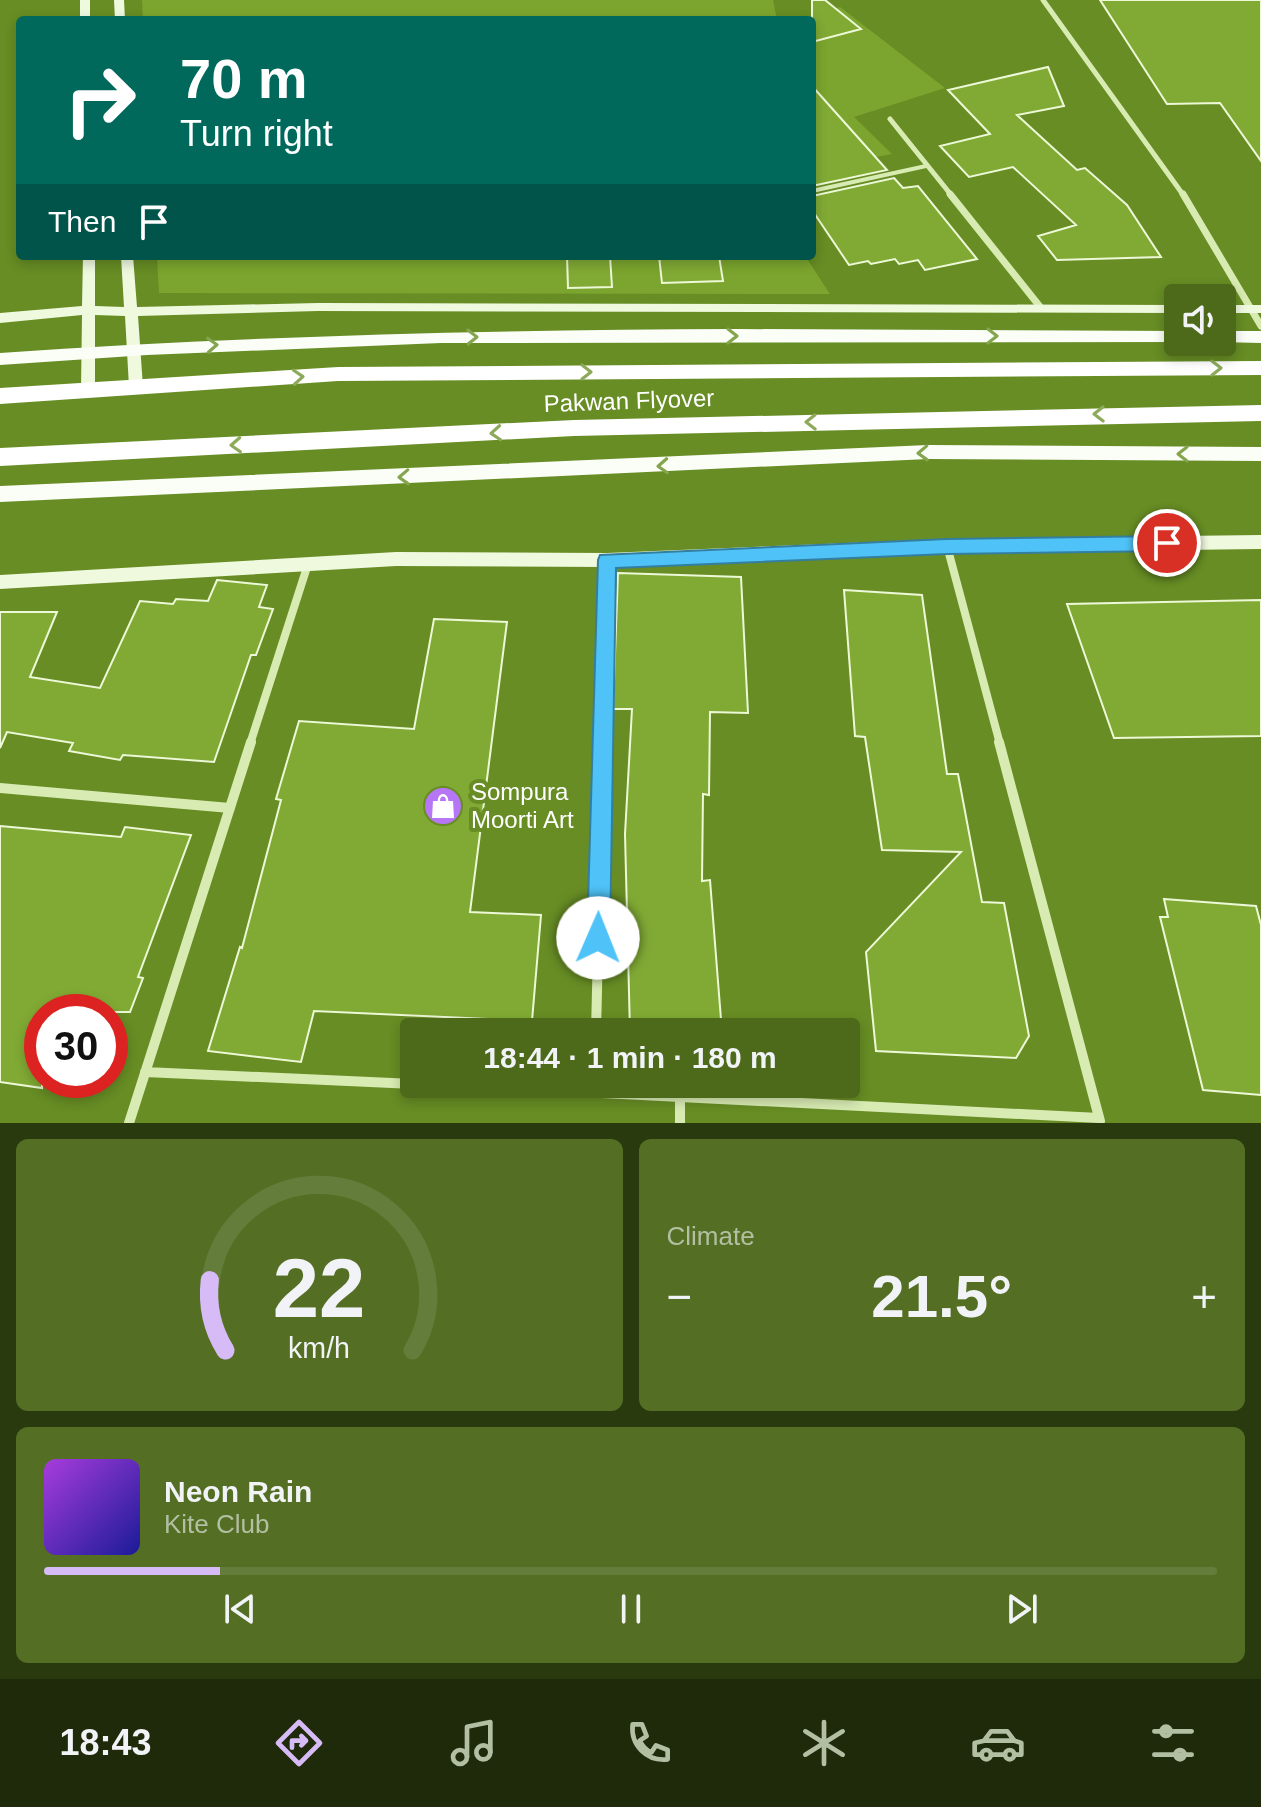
<!DOCTYPE html>
<meta charset="utf-8">
<style>
body{margin:0;font-family:Arial,sans-serif;background:#546f24;color:#f1f3f6;height:100vh;display:flex;flex-direction:column;font-size:30px;white-space:nowrap}
*{box-sizing:border-box;margin:0}
p{font-size:26px;color:#b3bfa3}
.icon{flex:none;width:44px;height:44px;fill:none;stroke:currentColor;stroke-width:2;stroke-linecap:round;stroke-linejoin:round}
.map{position:relative;height:1123px;overflow:hidden}
.panel{display:flex;flex-direction:column;gap:16px;padding:16px;background:#2a3a0f;flex:1}
.panel>*{flex:none}
.guide{position:absolute;left:16px;top:16px;width:800px;height:244px;border-radius:8px;box-shadow:0 4px 12px #0003;background:#00695c;color:#fff;overflow:hidden}
.tools{position:absolute;left:1164px;top:284px;display:grid;gap:16px}
.tools a{display:grid;place-items:center;width:72px;height:72px;border-radius:8px;background:#4d6a1b;box-shadow:0 4px 12px #0003;font-size:40px}
.speed{position:absolute;left:24px;top:994px;display:flex;gap:16px;font-size:40px;font-weight:700;text-align:center}
.speed>*{display:grid;place-content:center;width:104px;height:104px;border-radius:50%;background:#4d6a1b;box-shadow:0 4px 12px #0003;line-height:1}
.speed .limit{border:12px solid #d22;background:#fff;color:#111}
.pin{position:absolute;display:grid;place-items:center;width:68px;height:68px;color:#fff;margin:-34px;border:4px solid #fff;border-radius:50%;box-shadow:0 2px 8px #0007}
.me{position:absolute;width:88px;margin:-44px;rotate:1deg;stroke-linejoin:round;filter:drop-shadow(0 0 6px #0008)}
.turn{display:flex;align-items:center;gap:28px;height:168px;padding:0 32px;font-size:36px}
.turn .icon{width:104px;height:104px;stroke-width:2.5}
.turn b{display:block;font-size:56px;line-height:68px}
.then{display:flex;align-items:center;height:76px;padding:0 32px;background:#0003;gap:16px;font-size:30px}
.big{font-size:60px;font-weight:700;line-height:1.1}
.panel .widget{flex:1;display:flex;flex-direction:column;justify-content:center;gap:12px;min-width:0;padding:0 28px;border-radius:12px;background:#546f24}
.panel .dial{align-items:center;gap:0}
.dial svg{height:208px;overflow:visible;fill:none;stroke:#647d3a;stroke-width:7;stroke-linecap:round;text-anchor:middle}
.dial text{fill:#f1f3f6;stroke:none}
.song{display:flex;align-items:center;gap:24px}
.cover{width:96px;height:96px;border-radius:12px;background:linear-gradient(135deg,hsl(280 70% 55%),hsl(240 70% 35%))}
.played{height:8px;border-radius:4px;background:linear-gradient(90deg,#d7bbf6 15%,#647d3a 15%)}
.keys{display:flex;justify-content:space-around;direction:ltr}
.heat{display:flex;justify-content:space-between;align-items:center;font-size:44px;direction:ltr}
.panel .tiles{flex:1;display:grid;gap:16px;grid-template-columns:1fr 1fr}
.widget:last-child{grid-column:span 2}
.trip{position:absolute;left:400px;top:1018px;width:460px;height:80px;border-radius:8px;background:#4d6a1b;box-shadow:0 4px 12px #0003;font-weight:700;line-height:80px;text-align:center}
.tab-bar{display:flex;height:128px;justify-content:space-around;align-items:center;background:#1f2a0b;color:#b3bfa3}
.tab-bar .icon{width:56px;height:56px}
.tab-bar .active{color:#d7bbf6}
.tab-bar b{font-size:36px;color:#f1f3f6}
.map>svg:first-child{display:block}
.green{fill:#7ba52e}
.building{fill:#80aa34;stroke:#edf8d7;stroke-width:2}
.lines{fill:none;stroke-linecap:round;stroke-linejoin:round}
.lane{stroke:#d8ebb3;stroke-width:4}
.street-far3{stroke:#d8ebb3;stroke-width:5}
.street-far2{stroke:#d8ebb3;stroke-width:7}
.street-far1{stroke:#d8ebb3;stroke-width:8}
.street{stroke:#d8ebb3;stroke-width:10}
.secondary{fill:#eff9de;fill-rule:evenodd}
.primary{fill:#fbfef7;fill-rule:evenodd}
.highway{fill:#fff;fill-rule:evenodd}
.oneway{stroke:#85a44e}
.oneway2{stroke:#8daa5b}
.route{fill:#4fc3f7;stroke:#337fa1;stroke-width:2}
.labels{text-anchor:middle;stroke-width:8;stroke-linejoin:round;paint-order:stroke}
.street-label{font-size:24px;fill:#fff;stroke:#678d24}
.poi-label{font-size:24px;fill:#fff;stroke:#678d24;text-anchor:start}
</style>
<div class="map">
<svg width="1261" height="1123" viewBox="0 0 1261 1123">
<rect width="100%" height="100%" fill="#678d24"/>
<path class="green" d="M142,0H773L777,20H143Z
M840,7L945,88L854,117L892,154L812,169V20H795Z
M157,256H805L830,294L159,293Z"/>
<path class="building" d="M812,0H825L861,29L812,42Z
M1100,0H1261V161L1220,103L1167,104Z
M1048,67L1064,106L1017,115L1077,170L1085,168L1127,205L1161,257L1057,260L1038,236L1076,225L1013,167L969,177L940,146L990,134L948,90Z
M812,86L887,170L812,186Z
M894,178L903,188L918,186L977,259L925,270L918,260L899,264L895,259L871,264L868,261L849,265L812,210V196Z
M567,256H610L612,287L568,288Z
M659,256H719L723,281L662,283Z
M618,573L741,577L748,713L710,712L709,795L703,794L702,881L710,880L722,1032H630L625,834L632,709H613Z
M217,580L267,585L259,607L273,609L256,655H251L214,762L123,755L120,760L69,751L73,743L7,732L0,748V612H57L30,677L100,688L140,601L173,604L176,599L208,601Z
M844,590L922,595L947,774H958L982,902L1004,903L1029,1036L1016,1058L876,1051L866,952L961,852L882,850L865,737L855,736Z
M1261,600V736L1114,738L1067,604Z
M434,619L507,622L470,912L541,915L532,1021L314,1011L301,1062L208,1051L240,947L242,948L281,800L276,799L299,721L414,729Z
M0,826L121,837L125,827L191,835L138,977L143,978L130,1012H42V1088L0,1082Z
M1164,899L1256,906L1261,925V1095L1203,1090L1160,917H1168Z"/>
<g class="lines">
<path class="lane" d="M812,191L926,166"/>
<path class="street-far3" d="M1043,0L1184,196
M890,119L952,196"/>
<path class="street-far2" d="M950,194L1041,308
M1183,194L1261,326"/>
<path class="street-far1" d="M947,546L1000,744
M250,744L308,564
M603,744L607,560"/>
<path class="street" d="M999,742L1100,1121
M0,788L230,808
M596,1032L603,742
M145,1072L414,1084
M423,1084L1099,1118
M680,1096V1123
M129,1123L251,742"/>
<path class="secondary" d="M80,0H90V20H80Z
M114,0H124L125,20H115Z
M83,256H95V306L124,307L121,256H133L137,307L318,303L1178,305V313L318,311L138,316L143,387L136,392L129,387L125,316L95,315V389L88,394L81,389L82,315L0,323V313L82,306Z
M1222,305H1261V313H1222Z
M1261,535V549L947,553L607,567L396,566L0,589V575L396,552L607,553L947,539Z"/>
<path class="primary" d="M736,329L1178,331V342H1181L441,343L147,355L0,365V353C245,336 490,330 736,329Z
M1222,331H1261V343L1219,342H1222Z
M928,445L1261,447V461L928,459L0,502V486Z"/>
<path class="highway" d="M1261,361V375L338,381L0,404V388L338,367Z
M1261,405V421L574,436L0,466V448L574,420Z"/>
</g>
<defs><path id="oneway-chevron" d="M-2-3.5L2.5 0L-2 3.5" fill="none" stroke-width="1.6" stroke-linecap="round" stroke-linejoin="round" transform="scale(2)"/></defs>
<g class="oneway">
<use href="#oneway-chevron" transform="translate(732 336)"/>
<use href="#oneway-chevron" transform="translate(992 336)"/>
<use href="#oneway-chevron" transform="translate(472 337) rotate(-1)"/>
<use href="#oneway-chevron" transform="translate(212 345) rotate(-3)"/>
<use href="#oneway-chevron" transform="translate(923 453) rotate(178)"/>
<use href="#oneway-chevron" transform="translate(1183 454) rotate(-180)"/>
<use href="#oneway-chevron" transform="translate(663 466) rotate(177)"/>
<use href="#oneway-chevron" transform="translate(404 477) rotate(178)"/>
</g>
<g class="oneway2">
<use href="#oneway-chevron" transform="translate(1216 368) rotate(-1)"/>
<use href="#oneway-chevron" transform="translate(586 372)"/>
<use href="#oneway-chevron" transform="translate(298 377) rotate(-4)"/>
<use href="#oneway-chevron" transform="translate(1099 414) rotate(179)"/>
<use href="#oneway-chevron" transform="translate(811 422) rotate(179)"/>
<use href="#oneway-chevron" transform="translate(496 433) rotate(176)"/>
<use href="#oneway-chevron" transform="translate(236 445) rotate(177)"/>
</g>
<path class="route" d="M1167,536L1176,543L1167,551L947,554L616,568L610,938L606,946L598,949L590,946L587,938L598,560L600,555L947,539Z"/>
<defs>
<symbol id="shop-disc" viewBox="-11 -11 22 22"><circle r="9.5" fill="#b776f6" stroke="#678d24"/><path d="M-5-2.5h2.3a2.7 3.5 0 0 1 5.4 0H5L5.5 6h-11ZM-1.5-2.5h3a1.5 2.3 0 0 0-3 0Z" fill="#fff"/></symbol>
</defs>
<g fill-rule="evenodd">
<use href="#shop-disc" x="421" y="784" width="44" height="44"/>
</g>
<g class="labels">
<g class="street-label">
<text transform="translate(629 401) rotate(-2)" y="8">Pakwan Flyover</text>
</g>
<g class="poi-label">
<text x="471" y="800">Sompura<tspan x="471" dy="28">Moorti Art</tspan></text>
</g>
</g>
</svg>
<div class="tools">
<a><svg class="icon" aria-label="sound" viewBox="0 0 24 24"><path d="M4 9h4l5-4v14l-5-4H4zM17 9q2 3 0 6"/></svg></a>
</div>
<div class="speed"><div class="limit">30</div></div>
<div class="pin" style="left:1167px;top:543px;background:#d93025"><svg class="icon" aria-label="arrive" viewBox="0 0 24 24"><path d="M6 21V4h12l-3 4 3 4H6"/></svg></div>
<svg class="me" style="left:598px;top:938px" viewBox="-20 -20 40 40"><circle r="19" fill="#fff"/><path d="M0-13L10 11 0 6-10 11z" fill="#4fc3f7"/></svg>
<div class="trip">18:44 · 1 min · 180 m</div>
<div class="guide">
<div class="turn"><svg class="icon" aria-label="right" viewBox="0 0 24 24"><path d="M7 20v-9h11M14 6l5 5-5 5"/></svg><div><b>70 m</b>Turn right</div></div>
<div class="then">Then<svg class="icon" aria-label="arrive" viewBox="0 0 24 24"><path d="M6 21V4h12l-3 4 3 4H6"/></svg></div>
</div>
</div>
<section class="panel">
<div class="tiles">
<div class="widget dial"><svg viewBox="0 0 100 80">
<path d="M14 69A42 42 0 1 1 86 69"/>
<path d="M14 69A42 42 0 0 1 8 42" stroke="#d7bbf6"/>
<text x="50" y="56" font-size="32" font-weight="700">22</text>
<text x="50" y="72" font-size="11">km/h</text>
</svg></div>
<div class="widget"><p>Climate</p>
<div class="heat"><a>−</a><b class="big">21.5°</b><a>+</a></div>
</div>
<div class="widget">
<div class="song"><i class="cover"></i><div><b>Neon Rain</b><p>Kite Club</p></div></div>
<div class="played"></div>
<div class="keys"><svg class="icon" aria-label="previous" viewBox="0 0 24 24"><path d="M18 5L8 12l10 7zM5 5v14"/></svg><svg class="icon" aria-label="pause" viewBox="0 0 24 24"><path d="M8 5v14M16 5v14"/></svg><svg class="icon" aria-label="next" viewBox="0 0 24 24"><path d="M6 5l10 7-10 7zM19 5v14"/></svg></div>
</div>
</div>
</section>
<nav class="tab-bar">
<b>18:43</b>
<svg class="icon active" aria-label="directions" viewBox="0 0 24 24"><path d="M12 3l9 9-9 9-9-9zM9 14v-3h6M13 9l2 2-2 2"/></svg>
<svg class="icon" aria-label="music" viewBox="0 0 24 24"><path d="M9 18V5l10-2v13"/><circle cx="6" cy="18" r="3"/><circle cx="16" cy="16" r="3"/></svg>
<svg class="icon" aria-label="phone" viewBox="0 0 24 24"><path d="M5 4h4l2 5-3 2q2 4 5 5l2-3 5 2v4C11 20 4 13 5 4z"/></svg>
<svg class="icon" aria-label="climate" viewBox="0 0 24 24"><path d="M12 3v18M4 7l16 10M4 17L20 7"/></svg>
<svg class="icon" aria-label="car" viewBox="0 0 24 24"><path d="M5 17H2v-5l4-1 3-4h7l3 4 3 1v5h-3M9 17h6M6 11h13"/><circle cx="7" cy="17" r="2"/><circle cx="17" cy="17" r="2"/></svg>
<svg class="icon" aria-label="filters" viewBox="0 0 24 24"><path d="M4 7h16M4 17h16"/><circle cx="9" cy="7" r="2"/><circle cx="15" cy="17" r="2"/></svg>
</nav>
